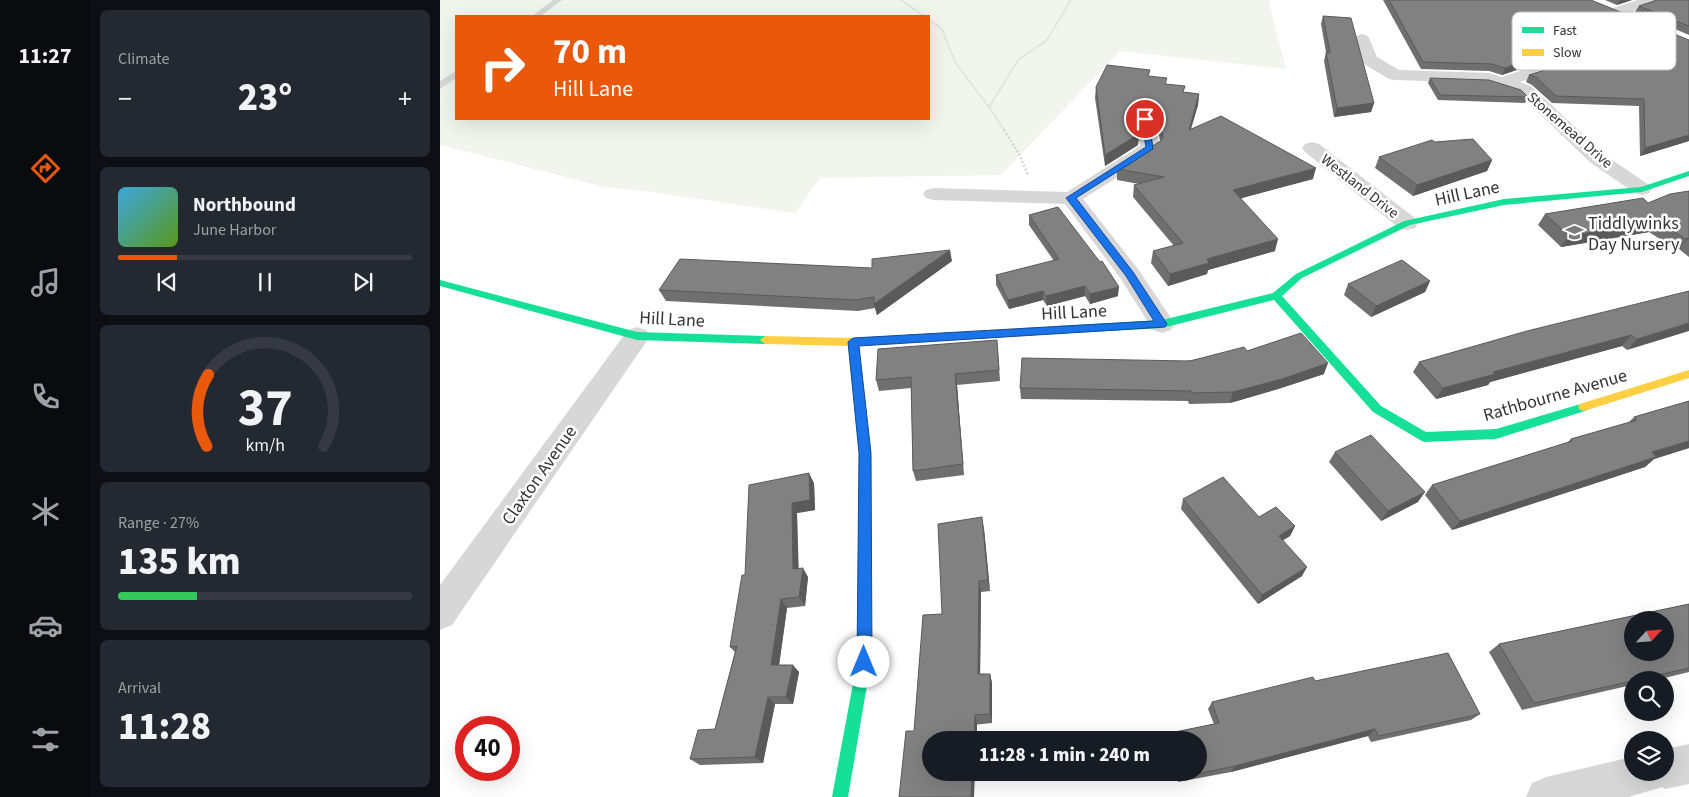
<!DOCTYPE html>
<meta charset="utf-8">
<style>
body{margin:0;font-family:"Source Sans 3",sans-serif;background:#242831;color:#f1f3f6;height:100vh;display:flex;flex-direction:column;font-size:19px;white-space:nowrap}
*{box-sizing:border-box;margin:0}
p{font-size:16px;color:#9ea1a6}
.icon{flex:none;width:28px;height:28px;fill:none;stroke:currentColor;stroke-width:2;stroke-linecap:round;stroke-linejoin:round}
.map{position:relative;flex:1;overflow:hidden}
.sheet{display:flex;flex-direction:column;gap:10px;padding:10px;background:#0d0f14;width:350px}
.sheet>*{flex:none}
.top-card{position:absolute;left:15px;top:15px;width:475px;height:105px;border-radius:0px;box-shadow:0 5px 20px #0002;background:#ea580c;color:#fff;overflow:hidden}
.needle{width:32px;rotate:64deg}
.controls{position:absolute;left:1184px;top:611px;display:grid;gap:10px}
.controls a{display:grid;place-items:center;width:50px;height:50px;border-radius:50%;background:#171b24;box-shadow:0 5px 20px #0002;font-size:25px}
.speed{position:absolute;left:15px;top:716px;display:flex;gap:10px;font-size:25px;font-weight:700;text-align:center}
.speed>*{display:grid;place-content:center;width:65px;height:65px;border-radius:50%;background:#171b24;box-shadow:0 5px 20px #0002;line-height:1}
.speed .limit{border:8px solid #d22;background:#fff;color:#111}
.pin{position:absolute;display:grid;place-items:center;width:42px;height:42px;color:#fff;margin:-21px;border:2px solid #fff;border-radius:50%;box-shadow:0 1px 5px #0007}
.me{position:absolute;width:55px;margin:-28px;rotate:0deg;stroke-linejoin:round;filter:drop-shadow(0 0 4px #0008)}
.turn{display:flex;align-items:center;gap:18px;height:105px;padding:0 15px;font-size:22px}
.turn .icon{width:65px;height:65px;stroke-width:2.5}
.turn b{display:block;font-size:35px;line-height:42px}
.big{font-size:38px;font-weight:800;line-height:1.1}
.sheet .tile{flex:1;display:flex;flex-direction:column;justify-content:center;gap:8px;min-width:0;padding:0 18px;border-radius:8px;background:#242831}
.sheet .dial{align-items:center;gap:0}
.dial svg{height:130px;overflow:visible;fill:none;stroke:#363941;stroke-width:7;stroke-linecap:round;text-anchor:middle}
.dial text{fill:#f1f3f6;stroke:none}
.song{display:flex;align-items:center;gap:15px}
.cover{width:60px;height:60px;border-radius:8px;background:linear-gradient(135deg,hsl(200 70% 55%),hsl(90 70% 35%))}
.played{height:5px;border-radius:2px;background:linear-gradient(90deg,#ea580c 20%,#363941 20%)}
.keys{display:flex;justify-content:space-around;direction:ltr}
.heat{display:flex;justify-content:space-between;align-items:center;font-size:28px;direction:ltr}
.charge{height:8px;border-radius:4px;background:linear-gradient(90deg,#34c759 27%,#363941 0)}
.trip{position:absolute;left:482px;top:731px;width:285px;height:50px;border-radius:25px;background:#171b24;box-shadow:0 5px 20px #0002;font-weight:800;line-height:50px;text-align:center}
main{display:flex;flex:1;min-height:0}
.tab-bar{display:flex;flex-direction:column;width:90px;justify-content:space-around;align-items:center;background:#090b0e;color:#9ea1a6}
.tab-bar .icon{width:35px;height:35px}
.tab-bar .current{color:#ea580c}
.tab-bar b{font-size:22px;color:#f1f3f6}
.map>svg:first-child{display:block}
.green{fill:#f1f5ed;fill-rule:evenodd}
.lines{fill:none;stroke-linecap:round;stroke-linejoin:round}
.path-far1{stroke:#d6d6d6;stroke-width:2;stroke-dasharray:1 1;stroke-linecap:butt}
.path{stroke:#d6d6d6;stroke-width:2.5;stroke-dasharray:2 2;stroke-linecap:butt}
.lane{fill:#d7d7d7;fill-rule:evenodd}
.street{fill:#d7d7d7;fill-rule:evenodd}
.fast{fill:#16e098;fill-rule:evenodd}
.slow{fill:#ffcf43;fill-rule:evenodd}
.wall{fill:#6f6f6f}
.shaded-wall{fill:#5a5a5a}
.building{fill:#818181;stroke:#5a5a5a;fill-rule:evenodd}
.route{fill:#1a73e8;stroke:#114b97}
.labels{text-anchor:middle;stroke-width:5;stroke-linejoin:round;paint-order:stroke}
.far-street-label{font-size:15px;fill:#333;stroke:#fff}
.street-label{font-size:18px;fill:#333;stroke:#fff}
.poi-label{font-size:18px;fill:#333;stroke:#fff;text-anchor:start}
.key{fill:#fff;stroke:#c2c2c2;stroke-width:1}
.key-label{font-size:14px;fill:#333}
</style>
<main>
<nav class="tab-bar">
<b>11:27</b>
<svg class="icon current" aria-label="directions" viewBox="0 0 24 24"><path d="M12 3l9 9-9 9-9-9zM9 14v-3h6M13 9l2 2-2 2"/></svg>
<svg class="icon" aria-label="music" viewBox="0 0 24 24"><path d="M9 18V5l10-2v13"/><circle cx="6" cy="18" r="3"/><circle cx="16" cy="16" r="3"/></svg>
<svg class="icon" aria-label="phone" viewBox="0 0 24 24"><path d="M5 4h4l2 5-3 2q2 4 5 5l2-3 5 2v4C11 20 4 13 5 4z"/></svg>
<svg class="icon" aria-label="climate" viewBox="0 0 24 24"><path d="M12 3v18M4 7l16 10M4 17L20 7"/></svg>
<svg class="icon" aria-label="car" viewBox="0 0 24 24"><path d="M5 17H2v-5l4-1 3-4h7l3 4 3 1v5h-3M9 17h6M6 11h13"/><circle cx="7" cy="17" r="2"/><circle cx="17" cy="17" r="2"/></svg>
<svg class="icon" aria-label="filters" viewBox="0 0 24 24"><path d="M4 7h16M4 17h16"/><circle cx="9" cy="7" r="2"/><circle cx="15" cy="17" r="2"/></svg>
</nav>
<section class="sheet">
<div class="tile"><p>Climate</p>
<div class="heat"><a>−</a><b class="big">23°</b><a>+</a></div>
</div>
<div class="tile">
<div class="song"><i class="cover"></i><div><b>Northbound</b><p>June Harbor</p></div></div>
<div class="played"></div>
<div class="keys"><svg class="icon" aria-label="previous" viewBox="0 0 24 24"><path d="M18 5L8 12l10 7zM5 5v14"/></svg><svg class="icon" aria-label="pause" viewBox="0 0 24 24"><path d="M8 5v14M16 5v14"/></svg><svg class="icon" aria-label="next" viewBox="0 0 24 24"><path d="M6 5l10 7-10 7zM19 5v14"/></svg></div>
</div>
<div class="tile dial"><svg viewBox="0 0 100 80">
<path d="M14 69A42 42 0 1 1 86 69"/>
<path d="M14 69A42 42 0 0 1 15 25" stroke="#ea580c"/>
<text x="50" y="56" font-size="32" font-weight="700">37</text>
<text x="50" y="72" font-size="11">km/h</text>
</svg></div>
<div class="tile"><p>Range · 27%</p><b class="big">135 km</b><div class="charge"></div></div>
<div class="tile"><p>Arrival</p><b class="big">11:28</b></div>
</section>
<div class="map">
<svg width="1249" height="797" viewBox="0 0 1249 797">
<rect width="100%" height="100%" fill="#fff"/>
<path class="green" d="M0,0H828L846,69L680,51L561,175L380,178L355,213L212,192L165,187L0,145ZM16,16H489V119H16Z"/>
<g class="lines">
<path class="path-far1" d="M461,0L484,16
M489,20L502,29L515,62L549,107
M565,131L549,107L578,60L607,40L631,0"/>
<path class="path" d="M564,130L579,154L588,175"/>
<path class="lane" d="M113,0H122L101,16H92Z
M16,71V78L0,89V81Z"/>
<path class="street" d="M1198,0H1220L1218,3L1175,17L1170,15L1167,12L1170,9Z
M922,34L928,36L937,57L959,70L1049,73L1062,77L1109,61H1121L1123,65L1121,69L1080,82L1091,86L1165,155L1209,185L1212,189L1209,193L1202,195L1195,193L1151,163L1079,94L1047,83L955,80L949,79L924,64L914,39L916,36Z
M705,113L712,115L714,119L720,148L717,152L643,199L698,269L735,324L731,330L722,333L713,330L681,279L625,204L493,200L486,198L483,194L486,190L493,188L627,192L700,146L696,119L698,115Z
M872,142L879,144L975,218L978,223L975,228L967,230L959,228L865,152L862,148L865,144Z
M197,327L206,330L210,336L206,342L12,625L0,630V585L188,330Z
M1249,744V784L1225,789L1222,787L1189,797H1086L1092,783L1106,777L1192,757V772H1225V749Z"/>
<path class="fast" d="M1249,171V176L1202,192L1064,205L970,225L862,278L842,296L941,406L986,432L1056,429L1144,403L1148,404L1150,407L1148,410L1056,439L984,442L980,440L933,412L834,300L722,328L616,334L611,330L616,326L722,320L833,293L856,274L964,221L1064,199L1201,187Z
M0,280L197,332L325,336L330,340L325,344L197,340L0,286Z
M425,479L429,480L431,484V662L408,797H392L417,662L419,484L421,480Z"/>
<path class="slow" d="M616,326L621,330L616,334L419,345L431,453V484L429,488L425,489L421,488L419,484V453L408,346L325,344L320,340L325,336L413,338Z
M1249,370V378L1144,411L1140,410L1138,407L1140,404Z"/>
</g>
<path class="wall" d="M943,0H1151L1249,141L1200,156L1199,106L1112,103L1092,85L1086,82L1089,75L1125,64L1121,59H1108L1062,75L1049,71L981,69Z
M1165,0H1192L1177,5Z
M1249,0V35L1195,12L1199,6Z
M883,16L934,103L931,112L894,117L884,61L886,52L881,24Z
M709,76L744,92L759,94L758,105L751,129L873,179L801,198L835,251L768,270L767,274L728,286L711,263L713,251L734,246L693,197L694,185L699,184L677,180V169L720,141L716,119L713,113L706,111L696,114L699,134L698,145L665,166L655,98L656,87Z
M990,78L1088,97L1085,103L998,100L988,83Z
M995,142L1052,160L1047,171L973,196L935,168L939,157Z
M1249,191V257L1239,249L1237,250L1209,232L1121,247L1098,225L1105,214L1208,203Z
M589,215L678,296L650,304L645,296L607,306L603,300L569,309L556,285V275L614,261L589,225Z
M512,261L437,315L435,308L418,311L226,301L219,290Z
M990,281L985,292L931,317L904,295L908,284Z
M1249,291L1187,350L1182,346L1050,382L1048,385L996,399L973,372L979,362Z
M558,351L560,381L517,385L524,475L476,481L473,471L471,388L439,391L436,380Z
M807,351L884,374L838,389L790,403L749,404L748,401L581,399L580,388Z
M1249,401V448L1214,459L1205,467L1012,530L985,495L992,485L1127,443L1131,439L1188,423L1194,417Z
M895,452L978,502L941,521L889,462Z
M374,483L375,510L357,513L358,569L368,577L365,606L347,608L339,665L359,672L353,704H335L323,763L260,765L250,759L275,729L295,652L290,647L305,575Z
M743,499L819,517L855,526L850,536L843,540L862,576L818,604L741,509Z
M544,529L550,591L541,592L540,674H550L552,683V723L474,731L502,614Z
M1249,604V672L1216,680H1192V685L1082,710L1049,652L1059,644Z
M875,681L1040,714L1031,720L931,742L928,736L791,772L738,782L736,772H759V740H728L730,733L774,724L768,709L772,702Z"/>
<path class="shaded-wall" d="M1180,0H1192L1177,5Z
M1112,52L1108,59L1062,75L1065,68Z
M759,94L758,105L747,141L749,130Z
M707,100L706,111L696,114L694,119L695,108L697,103Z
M934,103L931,112L894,117L897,108Z
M699,134L698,145L665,166V155Z
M1249,135V141L1200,156L1205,148Z
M1052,160L1047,171L973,196L977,185Z
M876,168L873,179L791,201L793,190Z
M1217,221L1209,232L1121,247L1129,236Z
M1248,238L1239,249L1237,250L1246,239Z
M838,239L835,251L768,270L767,274L728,286L730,274L767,259Z
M510,250L512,261L437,315L434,304Z
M990,281L985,292L931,317L936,306Z
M645,286V296L607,306L606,296Z
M679,287L678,296L650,304V294Z
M603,291V300L569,309L568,300Z
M1249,323V331L1187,350L1197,339Z
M1191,335L1182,346L1050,382L1048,385L996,399L1003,388L1053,372Z
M888,363L884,374L838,389L790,403L793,392Z
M515,374L517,385L524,475L523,464Z
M1249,441V448L1214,459L1205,467L1012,530L1020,521L1212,452Z
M369,473L374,483L375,510L357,513L359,579L353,569L352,503Z
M985,492L978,502L941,521L948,511Z
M542,517L544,529L550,591L548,580Z
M855,526L850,536L835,545L839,536Z
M867,567L862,576L818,604L822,595Z
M363,568L368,577L365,606L359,597Z
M539,581L541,592L540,683L538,674Z
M341,599L347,608L338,673L331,665Z
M353,665L359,672L353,704L346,697Z
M550,674L552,683V723L550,714Z
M328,697L335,704L323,763L315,757Z
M535,715L537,724V740H534Z
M935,729L928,736L791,772L795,766Z
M532,772H535L534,797H531Z"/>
<path class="building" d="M949,0H1151L1249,40V135L1205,148L1204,99L1116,96L1096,77L1089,75L1125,64L1128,57L1125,52H1112L1065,68L1052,64L983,62Z
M1217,0H1249V26L1199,6Z
M883,16L911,18L934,103L897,108L886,52L890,53Z
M667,65L710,70L708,76L727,78L725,84L745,86L743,92L759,94L749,130L781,116L876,168L793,190L838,239L767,259L769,263L730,274L713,251L743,243L694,185L724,177L677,169L719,142L723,138L717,108L714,102L707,100L697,103L695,108L699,134L665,155L656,87Z
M990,78L1049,80L1081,90L1088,97L1000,95Z
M1033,139L1052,160L977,185L939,157L992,140L995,142Z
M1249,191V239L1248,238L1246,239L1217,221L1129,236L1105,214L1203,198L1208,203L1230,194Z
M618,207L660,262L662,261L679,287L650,294L645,286L606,296L603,291L568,300L556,275L619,259L589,215Z
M510,250L434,304V297L415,300L219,290L240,259L432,268V259Z
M962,260L990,281L936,306L908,284Z
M1249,291V323L1197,339L1191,335L1053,372L1055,374L1003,388L979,362L1087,331Z
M861,333L888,363L842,379L793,392L751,393V391L580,388L582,358L750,361L804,347L807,351Z
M557,340L559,370L515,374L523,464L473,471L471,377L436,380L438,349Z
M1249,401V441L1212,452L1216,457L1020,521L992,485L1132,441L1131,439L1197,420L1194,417Z
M931,435L985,492L948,511L895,452Z
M369,473L370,500L352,503L353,569L363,568L359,597L341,599L331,665H353L346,697H328L315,757L250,759L258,730L275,729L297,646L290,647L302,575H305L309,485Z
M783,477L819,517L836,507L855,526L839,536L867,567L822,595L743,499Z
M542,517L548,580L539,581L538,674H550V714L535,715L534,740H491V772H532L531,797H459L466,731H474L483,615L502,614L498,524Z
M1249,604V668L1196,680H1192V681L1094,703L1059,644ZM1192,620H1225V652H1192Z
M1008,653L1040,714L938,736L935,729L795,766L741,777L740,772H759V740H732L730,733L779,723L772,702L873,677L875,681Z"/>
<path class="route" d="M705,116L709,119L713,149L636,198L693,272L727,324L725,327L419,346L431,453L432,662L430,667L424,670L419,667L417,662L419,453L408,342L413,338L714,321L686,276L626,198L706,147L701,119Z"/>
<defs>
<symbol id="school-bare" viewBox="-9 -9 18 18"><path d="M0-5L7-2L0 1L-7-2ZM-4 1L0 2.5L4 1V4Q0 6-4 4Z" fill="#7a7a7a" stroke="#fff" stroke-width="2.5" paint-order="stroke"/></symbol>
</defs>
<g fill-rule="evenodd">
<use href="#school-bare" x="1122" y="220" width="25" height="25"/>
</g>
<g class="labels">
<g class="far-street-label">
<text transform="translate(1130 130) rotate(41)" y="5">Stonemead Drive</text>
<text transform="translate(920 186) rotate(38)" y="5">Westland Drive</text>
</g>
<g class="street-label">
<text transform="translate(1027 193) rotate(-12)" y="6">Hill Lane</text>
<text transform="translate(634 312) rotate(-3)" y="6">Hill Lane</text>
<text transform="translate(232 319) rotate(3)" y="6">Hill Lane</text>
<text transform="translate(1115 395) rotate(-16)" y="6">Rathbourne Avenue</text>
<text transform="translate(99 475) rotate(-55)" y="6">Claxton Avenue</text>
</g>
<g class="poi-label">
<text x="1148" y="229">Tiddlywinks<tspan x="1148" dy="21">Day Nursery</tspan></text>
</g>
</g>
<rect x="1072" y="12" width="164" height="58" rx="8" class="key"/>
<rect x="1082" y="27" width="22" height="6" fill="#16e098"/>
<rect x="1082" y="49" width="22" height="7" fill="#ffcf43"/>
<g class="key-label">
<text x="1113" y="35">Fast</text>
<text x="1113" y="57">Slow</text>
</g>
</svg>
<div class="controls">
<a><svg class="needle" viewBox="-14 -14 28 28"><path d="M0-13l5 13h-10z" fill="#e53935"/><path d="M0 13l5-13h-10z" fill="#9ea1a6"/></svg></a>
<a><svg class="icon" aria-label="search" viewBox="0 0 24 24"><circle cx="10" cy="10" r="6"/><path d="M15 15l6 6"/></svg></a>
<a><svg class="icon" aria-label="layers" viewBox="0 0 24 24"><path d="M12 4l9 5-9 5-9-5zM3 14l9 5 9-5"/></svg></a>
</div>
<div class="speed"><div class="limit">40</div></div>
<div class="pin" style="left:705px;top:119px;background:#d93025"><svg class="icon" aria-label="arrive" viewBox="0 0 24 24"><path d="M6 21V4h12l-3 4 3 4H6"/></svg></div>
<svg class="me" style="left:424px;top:662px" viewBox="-20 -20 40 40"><circle r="19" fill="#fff"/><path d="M0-13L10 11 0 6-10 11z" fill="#1a73e8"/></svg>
<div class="trip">11:28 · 1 min · 240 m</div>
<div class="top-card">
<div class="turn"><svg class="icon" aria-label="right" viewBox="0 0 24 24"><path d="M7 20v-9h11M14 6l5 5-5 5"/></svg><div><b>70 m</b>Hill Lane</div></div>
</div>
</div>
</main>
